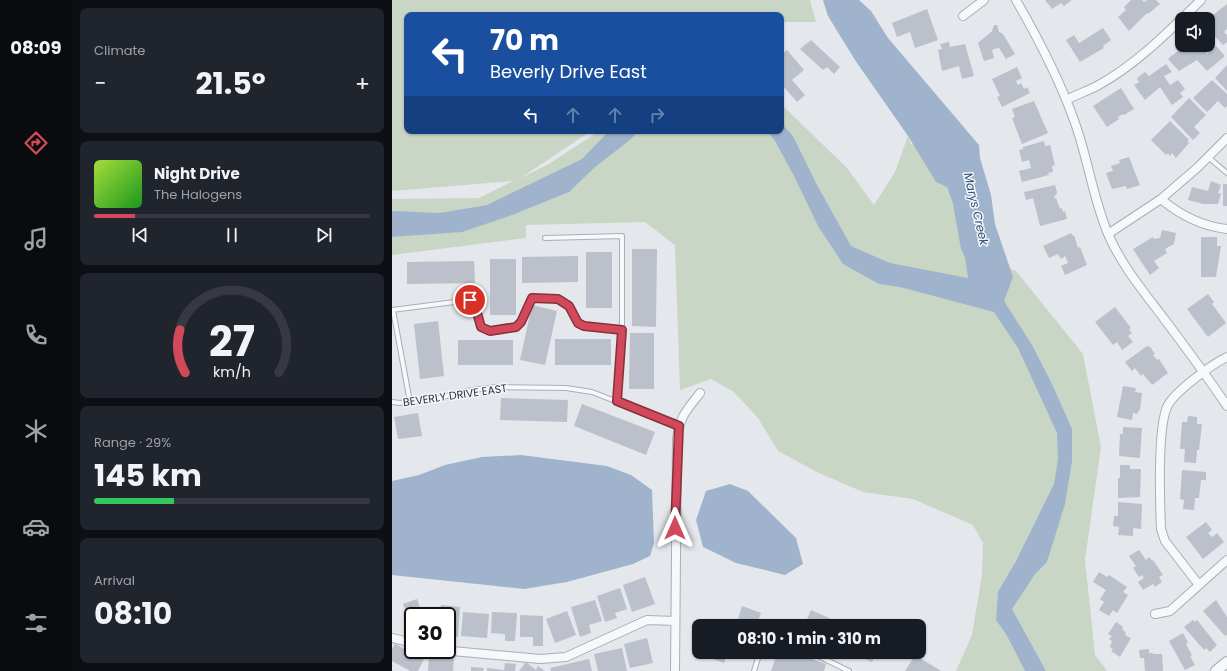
<!DOCTYPE html>
<meta charset="utf-8">
<style>
body{margin:0;font-family:Poppins,sans-serif;background:#20242c;color:#f1f3f6;height:100vh;display:flex;flex-direction:column;font-size:15px;white-space:nowrap}
*{box-sizing:border-box;margin:0}
p{font-size:13px;color:#9ea1a6}
.icon{flex:none;width:22px;height:22px;fill:none;stroke:currentColor;stroke-width:2;stroke-linecap:round;stroke-linejoin:round}
.map{position:relative;flex:1;overflow:hidden}
.sheet{display:flex;flex-direction:column;gap:8px;padding:8px;background:#0d0f14;width:320px}
.sheet>*{flex:none}
.banner{position:absolute;left:12px;top:12px;width:380px;height:122px;border-radius:8px;box-shadow:0 1px 3px #0004;background:#1a4fa0;color:#fff;overflow:hidden}
.fabs{position:absolute;left:783px;top:12px;display:grid;gap:8px}
.fabs a{display:grid;place-items:center;width:40px;height:40px;border-radius:8px;background:#171b24;box-shadow:0 1px 3px #0004;font-size:20px}
.speed{position:absolute;left:12px;top:607px;display:flex;gap:8px;font-size:20px;font-weight:700;text-align:center}
.speed>*{display:grid;place-content:center;width:52px;height:52px;border-radius:50%;background:#171b24;box-shadow:0 1px 3px #0004;line-height:1}
.speed .limit{border:2px solid #111;border-radius:6px;background:#fff;color:#111}
.pin{position:absolute;display:grid;place-items:center;width:34px;height:34px;color:#fff;margin:-17px;border:2px solid #fff;border-radius:50%;box-shadow:0 1px 4px #0007}
.me{position:absolute;width:44px;margin:-22px;rotate:0deg;stroke-linejoin:round;filter:drop-shadow(0 0 3px #0008)}
.turn{display:flex;align-items:center;gap:14px;height:84px;padding:0 20px;font-size:18px}
.turn .icon{width:52px;height:52px;stroke-width:2.5}
.turn b{display:block;font-size:28px;line-height:34px}
.lanes{display:flex;align-items:center;height:38px;padding:0 20px;background:#0003;justify-content:center;gap:20px;direction:ltr}
.lanes .off{opacity:.35}
.big{font-size:30px;font-weight:700;line-height:1.1}
.sheet .widget{flex:1;display:flex;flex-direction:column;justify-content:center;gap:6px;min-width:0;padding:0 14px;border-radius:8px;background:#20242c}
.sheet .dial{align-items:center;gap:0}
.dial svg{height:104px;overflow:visible;fill:none;stroke:#363941;stroke-width:7;stroke-linecap:round;text-anchor:middle}
.dial text{fill:#f1f3f6;stroke:none}
.song{display:flex;align-items:center;gap:12px}
.cover{width:48px;height:48px;border-radius:6px;background:linear-gradient(135deg,hsl(80 70% 55%),hsl(120 70% 35%))}
.played{height:4px;border-radius:2px;background:linear-gradient(90deg,#d1495b 15%,#363941 15%)}
.keys{display:flex;justify-content:space-around;direction:ltr}
.heat{display:flex;justify-content:space-between;align-items:center;font-size:22px;direction:ltr}
.charge{height:6px;border-radius:3px;background:linear-gradient(90deg,#34c759 29%,#363941 0)}
.trip{position:absolute;left:300px;top:619px;width:234px;height:40px;border-radius:8px;background:#171b24;box-shadow:0 1px 3px #0004;font-weight:700;line-height:40px;text-align:center}
main{display:flex;flex:1;min-height:0}
.dock{display:flex;flex-direction:column;width:72px;justify-content:space-around;align-items:center;background:#090b0e;color:#9ea1a6}
.dock .icon{width:28px;height:28px}
.dock .current{color:#d1495b}
.dock b{font-size:18px;color:#f1f3f6}
.map>svg:first-child{display:block}
.green{fill:#c9d6c5}
.water{fill:#9fb4cc}
.building{fill:#bbc0ca}
.lines{fill:none;stroke-linecap:round;stroke-linejoin:round}
.service-casing{stroke:#a9aeb7;stroke-width:6}
.minor-casing{stroke:#a9aeb7;stroke-width:10}
.tertiary-casing{stroke:#a9aeb7;stroke-width:12}
.service{stroke:#f7f8fa;stroke-width:4}
.minor{stroke:#f7f8fa;stroke-width:8}
.tertiary{stroke:#f7f8fa;stroke-width:10}
.route-casing{stroke:#882f3b;stroke-width:10}
.route{stroke:#d1495b;stroke-width:7}
.labels{text-anchor:middle;stroke-width:3;stroke-linejoin:round;paint-order:stroke}
.street-label{font-size:11px;fill:#2b3445;stroke:#f4f6f9}
.water-label{font-size:12px;font-style:italic;fill:#34527a;stroke:#f4f6f9}
</style>
<main>
<nav class="dock">
<b>08:09</b>
<svg class="icon current" aria-label="directions" viewBox="0 0 24 24"><path d="M12 3l9 9-9 9-9-9zM9 14v-3h6M13 9l2 2-2 2"/></svg>
<svg class="icon" aria-label="music" viewBox="0 0 24 24"><path d="M9 18V5l10-2v13"/><circle cx="6" cy="18" r="3"/><circle cx="16" cy="16" r="3"/></svg>
<svg class="icon" aria-label="phone" viewBox="0 0 24 24"><path d="M5 4h4l2 5-3 2q2 4 5 5l2-3 5 2v4C11 20 4 13 5 4z"/></svg>
<svg class="icon" aria-label="climate" viewBox="0 0 24 24"><path d="M12 3v18M4 7l16 10M4 17L20 7"/></svg>
<svg class="icon" aria-label="car" viewBox="0 0 24 24"><path d="M5 17H2v-5l4-1 3-4h7l3 4 3 1v5h-3M9 17h6M6 11h13"/><circle cx="7" cy="17" r="2"/><circle cx="17" cy="17" r="2"/></svg>
<svg class="icon" aria-label="filters" viewBox="0 0 24 24"><path d="M4 7h16M4 17h16"/><circle cx="9" cy="7" r="2"/><circle cx="15" cy="17" r="2"/></svg>
</nav>
<section class="sheet">
<div class="widget"><p>Climate</p>
<div class="heat"><a>−</a><b class="big">21.5°</b><a>+</a></div>
</div>
<div class="widget">
<div class="song"><i class="cover"></i><div><b>Night Drive</b><p>The Halogens</p></div></div>
<div class="played"></div>
<div class="keys"><svg class="icon" aria-label="previous" viewBox="0 0 24 24"><path d="M18 5L8 12l10 7zM5 5v14"/></svg><svg class="icon" aria-label="pause" viewBox="0 0 24 24"><path d="M8 5v14M16 5v14"/></svg><svg class="icon" aria-label="next" viewBox="0 0 24 24"><path d="M6 5l10 7-10 7zM19 5v14"/></svg></div>
</div>
<div class="widget dial"><svg viewBox="0 0 100 80">
<path d="M14 69A42 42 0 1 1 86 69"/>
<path d="M14 69A42 42 0 0 1 10 36" stroke="#d1495b"/>
<text x="50" y="56" font-size="32" font-weight="700">27</text>
<text x="50" y="72" font-size="11">km/h</text>
</svg></div>
<div class="widget"><p>Range · 29%</p><b class="big">145 km</b><div class="charge"></div></div>
<div class="widget"><p>Arrival</p><b class="big">08:10</b></div>
</section>
<div class="map">
<svg width="835" height="671" viewBox="0 0 835 671">
<rect width="100%" height="100%" fill="#e4e7ec"/>
<path class="green" d="M0,0H418L424,22H389V15H15V131H199L127,179L157,164L207,131H389V104L455,168L482,205L503,172L516,136L519,144L541,149L579,254L624,271L691,354L709,447L693,560L703,655L715,671H564L580,635L590,575L591,543L581,525L521,499L471,492L427,473L386,451L366,418L342,392L319,379L288,390L283,245L253,222L134,225V238L0,255V199L87,198L121,181L0,191Z"/>
<path class="water" d="M431,0H467L479,11L496,38L587,145L588,158L599,195L603,224L621,277L612,301L640,345L660,384L680,429V461L673,504L655,562L643,574L620,609L654,671H633L614,634L604,620L606,592L624,561L662,484L666,459L665,433L626,348L602,312L508,287L487,284L451,264L426,226L402,176L383,141L375,131H389V123L401,136L425,185L459,246L498,263L576,278L573,257L569,249L561,204L555,187L544,182L516,136L463,60L436,16Z
M217,131H246L239,139L202,168L177,192L120,215L70,232L0,237V211L48,213L95,205L190,159Z
M129,455L215,466L239,475L260,490L262,543L258,556L241,564L175,582L132,589L0,575V481L27,475L53,465L90,457Z
M338,484L356,491L404,538L411,564L393,575L344,563L311,547L304,520L314,491Z"/>
<path class="building" d="M653,0H680L672,6L669,3L660,9Z
M739,0H750L752,2L755,0H764L768,4L756,14L755,13L737,31L726,17L734,10L732,7Z
M835,4V29L832,32L835,35V42L831,45L816,29V19Z
M535,9L546,40L523,48L518,32L505,37L500,23Z
M602,25H605L607,32L611,34L623,54L614,59L607,48L602,49L600,50L602,58L592,61L586,43L600,31Z
M711,28L719,40L711,46L712,48L688,62L674,40L682,35L687,43Z
M419,40L448,67L442,74L435,67L431,70L408,49Z
M557,42L558,47L573,44L582,76L570,79L567,66L550,71L546,50L550,49L548,44Z
M793,45H811L815,49L813,51L815,54L824,46L833,56L815,71L805,60L787,71L776,59Z
M395,50L412,70L400,80L413,95L405,102L392,87L389,88V55Z
M774,64L780,72L772,76L778,85L786,80L793,89L788,93L791,97L780,105L768,87L753,100L742,85L747,82L745,78L753,72L757,76Z
M835,65V91L823,78Z
M625,67L630,78L624,81L626,85L629,83L632,89L635,87L638,93L610,107L605,97L608,96L600,79Z
M820,80L835,94V106L833,108L826,101L815,112L801,98Z
M729,88L742,109L732,115L731,114L726,117L727,119L715,127L701,106Z
M797,98L814,115L802,127L808,133L801,140L779,117Z
M642,101L656,133L630,144L620,118L623,117L620,109Z
M778,121L797,140L795,141L797,143L784,158L780,153L778,156L776,153L774,155L759,140Z
M652,141L653,146L658,145L663,165L660,166L661,172L656,173L657,175L630,182L627,171L639,168L637,160L630,162L627,150L631,149V147Z
M737,157L748,185L735,189L734,186L720,189L714,173L721,171L719,166L728,163L727,160Z
M819,181L829,185L826,193L829,194L826,204H811L796,200L800,187L816,191Z
M831,184H835V206H831Z
M663,185L665,192L664,195L662,196L663,199L664,198L668,209L670,208L671,212L673,211L675,219L648,226L641,198L634,200L632,192Z
M770,230L784,233L782,244L773,249L775,253L762,261L767,268L758,275L741,249L761,237L762,239L768,238Z
M679,233L681,236L682,235L686,248L688,247L695,265L673,275L669,266L676,263L673,256L669,259L666,254L657,258L651,246Z
M809,237H825V246H829L824,277H809Z
M240,249H265L264,327L240,326Z
M194,252H220V308H194Z
M186,256V282L130,283V257Z
M98,259H124V315H98Z
M82,261L83,283L15,284V262Z
M816,294L822,302L820,304L834,323L816,337L795,309Z
M140,305L165,311L153,365L128,360Z
M723,307L739,328L737,329L740,333L736,336L741,342L730,350L725,342L721,345L703,322Z
M46,321L52,376L28,379L22,324Z
M238,333H262V389H237Z
M163,339H219V365H163Z
M66,340H121V365H66Z
M755,346L758,347L763,354L761,355L765,360L767,359L776,373L760,385L751,374L749,376L743,368L740,371L733,362Z
M731,386L744,388L743,392L750,393L748,409L745,414L741,413L740,420L725,417Z
M109,398L176,400L175,422L108,420Z
M190,404L263,432L254,455L182,426Z
M26,413L30,436L6,439L2,417Z
M796,416L805,417V424H810L807,450H805L804,463L792,462L793,449H788L790,422H795Z
M731,427L750,428L748,458L727,456L728,434H731Z
M728,465H738V469H749L748,497L726,498V478H728Z
M790,470L814,472V480H809L807,498H803L802,510L791,509L792,500L788,499Z
M726,502L750,504L749,529L741,528V536L726,535L727,527L721,526L722,516H726Z
M814,522L820,530L816,533L820,537L825,533L832,542L811,559L794,537Z
M747,550L754,560L757,557L760,561L761,560L771,575L767,577L770,582L763,587L761,584L751,590L746,582L752,578L750,575L747,577L741,568L744,566L737,556Z
M707,572L715,577L717,575L735,587L731,592L736,595L725,613L721,610L717,616L707,610L712,602L708,599L714,590L701,582Z
M253,577L263,604L240,612L231,585Z
M228,588L235,609L223,613L225,618L213,622L205,596Z
M25,599L31,616H21V630L11,604Z
M203,600L210,621L197,625L199,633L188,637L179,607Z
M824,600L835,617V635L833,636L811,611Z
M49,605L68,607L66,637L55,636V616H42V611L48,612Z
M350,606L369,613L364,626H344Z
M419,610L455,626H412Z
M175,611L184,635L163,643L154,619Z
M71,612L97,614L95,638L69,636Z
M100,612L125,613L123,641H113V634L99,633Z
M128,615L151,616V646H141V637H128Z
M801,620L803,622L805,620L825,645L818,652L814,648L812,650L792,627Z
M724,622L731,627L730,629L734,633L733,635L739,638L728,657L719,651L721,649L718,647L720,641L717,639L720,636L716,634Z
M791,633L796,642L794,644L800,655L798,656L803,665L793,670L777,641Z
M255,638L261,663L238,668L232,644Z
M3,644L32,659L26,671H18L0,661V649Z
M230,648L235,671H206L202,654Z
M757,649V653H761V654H770L771,671H753L752,658H748L747,650Z
M311,652H336L332,663L310,655Z
M386,652H400L434,664L432,671H379Z
M458,652H484L480,662Z
M37,654L62,656L61,671H36Z
M523,655L549,671H513Z
M197,659L200,671H159L158,668Z
M134,662L144,670L146,666L153,671H127Z
M113,663L124,664L123,671H95V668L112,670Z
M79,667L92,668L91,671H79Z"/>
<g class="lines">
<defs>
<path id="service" d="M816,157L835,173
M153,238L230,236V330L225,401
M0,310L78,300L82,302L89,327L99,331L124,327L129,322L140,298L166,299L177,306L186,323L192,326L230,330
M1,310L18,402
M0,402L8,403L43,399L74,391L104,387L174,388L200,392L287,426
M418,652L457,671
M362,671L368,652"/>
<path id="minor" d="M624,0C647,40 668,80 683,123C696,159 701,198 716,234C730,266 752,292 773,320C794,348 815,376 835,406
M571,16L592,0
M674,100C684,95 695,91 705,86C744,65 777,31 809,0
M769,199C789,216 809,226 835,229
M716,234L769,199L805,168L835,138
M807,585L773,541L769,529C768,504 765,425 776,405C784,391 820,364 835,357
M763,614L778,611L835,560
M0,638L21,643
M49,650L148,659L174,657L255,620L283,621
M283,671L285,439C288,416 294,411 308,393"/>
<path id="tertiary" d="M824,671L835,662"/>
</defs>
<use href="#service" class="service-casing"/>
<use href="#minor" class="minor-casing"/>
<use href="#tertiary" class="tertiary-casing"/>
<use href="#service" class="service"/>
<use href="#minor" class="minor"/>
<use href="#tertiary" class="tertiary"/>
</g>
<g class="lines">
<defs>
<path id="route" d="M78,300L82,302L89,327L98,331L124,327L129,322L140,298L166,299L177,306L186,323L192,326L230,330L225,401L287,426L283,528"/>
</defs>
<use href="#route" class="route-casing"/>
<use href="#route" class="route"/>
</g>
<g class="labels">
<g class="street-label">
<text transform="translate(63 395) rotate(-8)" y="4">BEVERLY DRIVE EAST</text>
</g>
<g class="water-label">
<text transform="translate(584 209) rotate(77)" y="4">Marys Creek</text>
</g>
</g>
</svg>
<div class="fabs">
<a><svg class="icon" aria-label="sound" viewBox="0 0 24 24"><path d="M4 9h4l5-4v14l-5-4H4zM17 9q2 3 0 6"/></svg></a>
</div>
<div class="speed"><div class="limit">30</div></div>
<div class="pin" style="left:78px;top:300px;background:#d93025"><svg class="icon" aria-label="arrive" viewBox="0 0 24 24"><path d="M6 21V4h12l-3 4 3 4H6"/></svg></div>
<svg class="me" style="left:283px;top:528px" viewBox="-20 -20 40 40"><path d="M0-17L14 15 0 8-14 15z" fill="#d1495b" stroke="#fff" stroke-width="4"/></svg>
<div class="trip">08:10 · 1 min · 310 m</div>
<div class="banner">
<div class="turn"><svg class="icon" aria-label="left" viewBox="0 0 24 24"><path d="M17 20v-9H6M10 6l-5 5 5 5"/></svg><div><b>70 m</b>Beverly Drive East</div></div>
<div class="lanes"><svg class="icon" aria-label="left" viewBox="0 0 24 24"><path d="M17 20v-9H6M10 6l-5 5 5 5"/></svg><svg class="icon off" aria-label="ahead" viewBox="0 0 24 24"><path d="M12 20V5M6 11l6-6 6 6"/></svg><svg class="icon off" aria-label="ahead" viewBox="0 0 24 24"><path d="M12 20V5M6 11l6-6 6 6"/></svg><svg class="icon off" aria-label="right" viewBox="0 0 24 24"><path d="M7 20v-9h11M14 6l5 5-5 5"/></svg></div>
</div>
</div>
</main>
